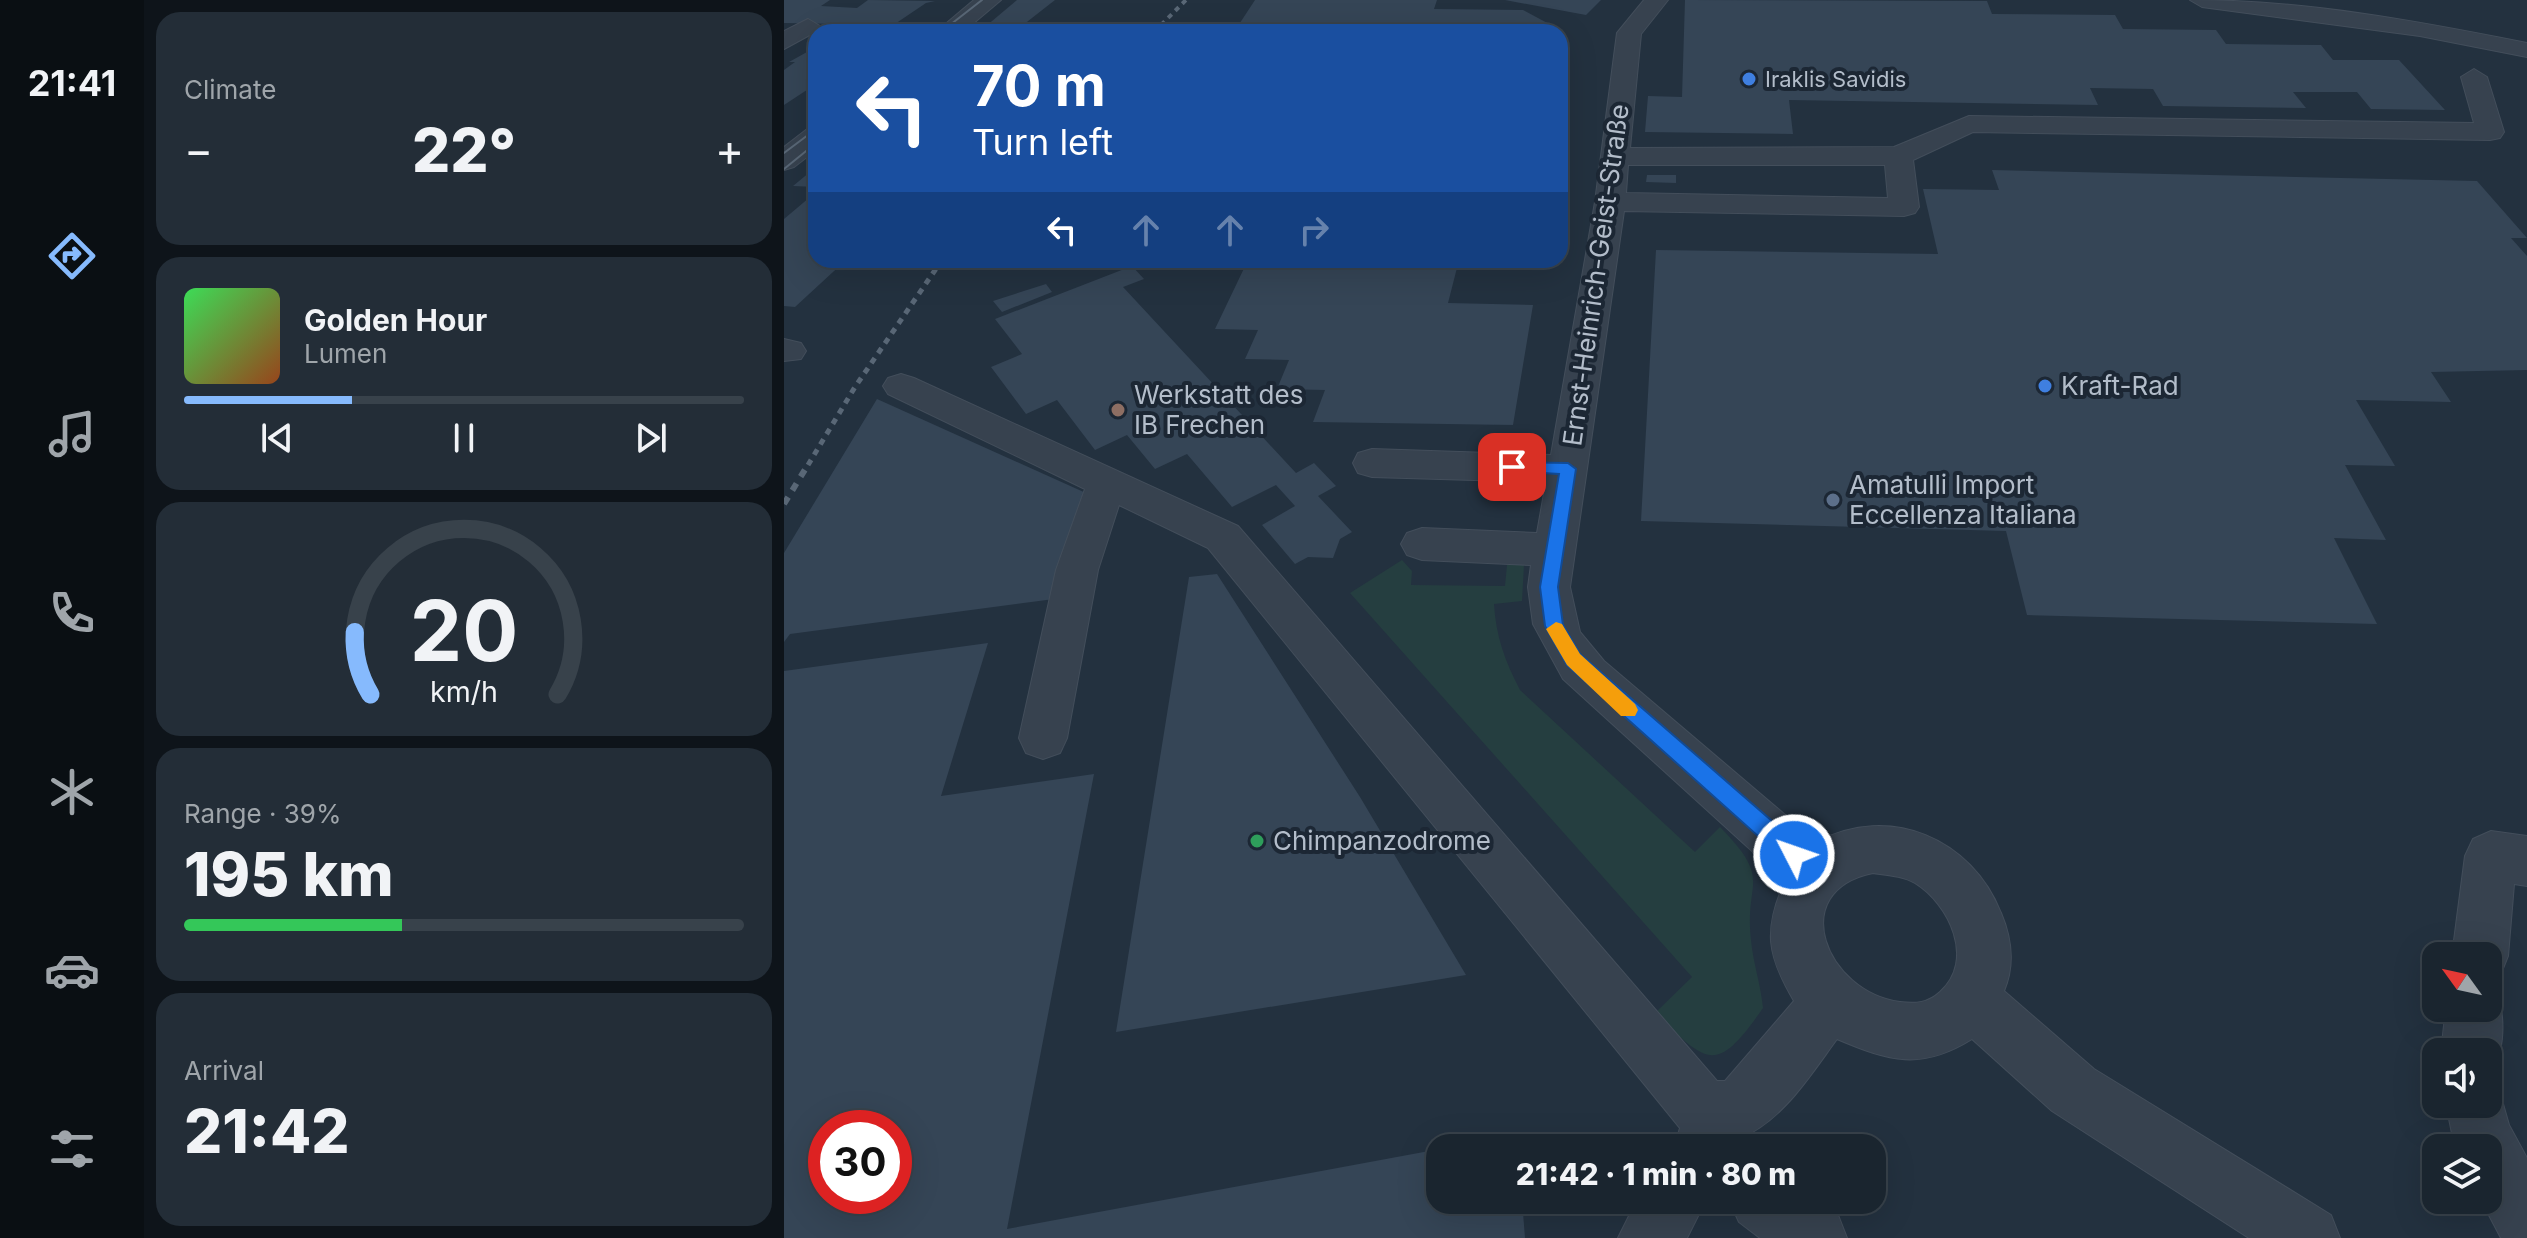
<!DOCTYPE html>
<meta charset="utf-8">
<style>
body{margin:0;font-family:Inter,sans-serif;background:#232d37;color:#f1f3f6;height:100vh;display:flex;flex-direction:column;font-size:30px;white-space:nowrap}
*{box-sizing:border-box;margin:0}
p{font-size:26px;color:#9fa5aa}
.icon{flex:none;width:44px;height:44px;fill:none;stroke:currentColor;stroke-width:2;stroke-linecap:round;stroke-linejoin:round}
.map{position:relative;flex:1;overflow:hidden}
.drawer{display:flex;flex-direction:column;gap:12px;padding:12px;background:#0e141a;width:640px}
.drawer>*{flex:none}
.guide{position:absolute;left:24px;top:24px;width:760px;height:244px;border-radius:24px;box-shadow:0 8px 32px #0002,0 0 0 2px #38424b;background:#1a4fa0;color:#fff;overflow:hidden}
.needle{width:52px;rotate:303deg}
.tools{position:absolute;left:1638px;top:942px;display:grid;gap:16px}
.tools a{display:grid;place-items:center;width:80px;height:80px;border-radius:16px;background:#1a252f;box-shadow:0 8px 32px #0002,0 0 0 2px #38424b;font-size:40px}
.speed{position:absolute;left:24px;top:1110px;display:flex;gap:16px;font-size:40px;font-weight:700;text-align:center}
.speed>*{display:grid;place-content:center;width:104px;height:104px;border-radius:50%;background:#1a252f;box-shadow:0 8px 32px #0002,0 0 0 2px #38424b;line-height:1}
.speed .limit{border:12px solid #d22;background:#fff;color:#111}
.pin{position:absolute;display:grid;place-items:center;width:68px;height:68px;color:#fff;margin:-34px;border-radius:16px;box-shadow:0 4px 12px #0006}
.me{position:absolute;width:88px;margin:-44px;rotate:311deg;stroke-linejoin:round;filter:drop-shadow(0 0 6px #0008)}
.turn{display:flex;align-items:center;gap:28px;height:168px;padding:0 32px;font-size:36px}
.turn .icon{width:104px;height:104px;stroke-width:2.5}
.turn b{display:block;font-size:56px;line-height:68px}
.lanes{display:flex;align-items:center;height:76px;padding:0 32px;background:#0003;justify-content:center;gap:40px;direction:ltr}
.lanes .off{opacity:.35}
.big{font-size:60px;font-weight:800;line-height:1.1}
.drawer .tile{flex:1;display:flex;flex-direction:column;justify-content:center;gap:12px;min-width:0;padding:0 28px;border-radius:24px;background:#232d37}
.drawer .dial{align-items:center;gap:0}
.dial svg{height:208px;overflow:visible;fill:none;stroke:#38424b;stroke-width:7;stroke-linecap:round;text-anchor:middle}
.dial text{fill:#f1f3f6;stroke:none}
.song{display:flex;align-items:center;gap:24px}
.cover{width:96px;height:96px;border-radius:12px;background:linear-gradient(135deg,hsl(130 70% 55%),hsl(20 70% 35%))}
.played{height:8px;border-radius:4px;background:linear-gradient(90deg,#86bafd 30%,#38424b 30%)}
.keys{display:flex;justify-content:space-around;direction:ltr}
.heat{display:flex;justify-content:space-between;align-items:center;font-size:44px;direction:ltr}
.charge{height:12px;border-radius:6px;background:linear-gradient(90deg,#34c759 39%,#38424b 0)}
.trip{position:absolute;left:642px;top:1134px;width:460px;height:80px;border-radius:24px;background:#1a252f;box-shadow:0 8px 32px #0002,0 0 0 2px #38424b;font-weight:800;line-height:80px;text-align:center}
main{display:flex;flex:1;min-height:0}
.dock{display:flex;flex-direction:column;width:144px;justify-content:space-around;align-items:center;background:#0a0f13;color:#9fa5aa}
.dock .icon{width:56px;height:56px}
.dock .selected{color:#86bafd}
.dock b{font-size:36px;color:#f1f3f6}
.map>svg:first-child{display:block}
.green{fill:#253e40}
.building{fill:#354556;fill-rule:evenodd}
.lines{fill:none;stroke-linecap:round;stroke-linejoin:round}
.minor-tunnel{stroke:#394654;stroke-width:26;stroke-dasharray:26 13;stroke-linecap:butt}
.minor-casing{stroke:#434e5b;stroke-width:2}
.minor{fill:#37424f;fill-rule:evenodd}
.tram{stroke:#596776;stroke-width:2}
.rail-far2{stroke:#596776;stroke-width:4;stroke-dasharray:5 5;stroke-linecap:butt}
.rail-far1{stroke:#596776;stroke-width:5;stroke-dasharray:6 6;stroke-linecap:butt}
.rail{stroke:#596776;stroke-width:6;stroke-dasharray:8 8;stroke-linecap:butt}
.route{fill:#1a73e8;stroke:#114b97;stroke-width:2}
.slow{fill:#f59e0b}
.shop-dot{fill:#3f7fe0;stroke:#1c2734;stroke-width:3}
.education-dot{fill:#8d6e63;stroke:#1c2734;stroke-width:3}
.service-dot{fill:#5c6f8a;stroke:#1c2734;stroke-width:3}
.leisure-dot{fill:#2e9e5b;stroke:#1c2734;stroke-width:3}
.labels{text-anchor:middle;stroke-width:8;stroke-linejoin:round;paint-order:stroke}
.far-poi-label{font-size:22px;fill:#b3bdca;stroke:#1c2734;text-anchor:start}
.street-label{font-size:26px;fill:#b3bdca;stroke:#1c2734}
.poi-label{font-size:26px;fill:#b3bdca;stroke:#1c2734;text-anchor:start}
</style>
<main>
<nav class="dock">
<b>21:41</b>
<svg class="icon selected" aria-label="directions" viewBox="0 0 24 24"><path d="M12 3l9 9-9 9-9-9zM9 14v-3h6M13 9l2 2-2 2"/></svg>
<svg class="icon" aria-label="music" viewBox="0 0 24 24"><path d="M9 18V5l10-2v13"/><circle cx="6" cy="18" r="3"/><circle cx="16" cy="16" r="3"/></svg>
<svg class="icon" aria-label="phone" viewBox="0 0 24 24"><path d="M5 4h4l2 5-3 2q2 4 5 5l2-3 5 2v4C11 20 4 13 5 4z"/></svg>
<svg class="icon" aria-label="climate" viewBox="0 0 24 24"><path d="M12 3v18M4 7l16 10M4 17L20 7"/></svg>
<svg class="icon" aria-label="car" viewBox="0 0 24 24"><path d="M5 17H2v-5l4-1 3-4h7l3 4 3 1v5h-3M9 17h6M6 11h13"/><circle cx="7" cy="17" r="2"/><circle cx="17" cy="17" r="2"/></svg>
<svg class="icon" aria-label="filters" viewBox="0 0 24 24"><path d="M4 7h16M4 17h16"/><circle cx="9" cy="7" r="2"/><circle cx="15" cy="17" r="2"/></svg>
</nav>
<section class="drawer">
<div class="tile"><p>Climate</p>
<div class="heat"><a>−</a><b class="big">22°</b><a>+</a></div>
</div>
<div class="tile">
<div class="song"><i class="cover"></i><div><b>Golden Hour</b><p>Lumen</p></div></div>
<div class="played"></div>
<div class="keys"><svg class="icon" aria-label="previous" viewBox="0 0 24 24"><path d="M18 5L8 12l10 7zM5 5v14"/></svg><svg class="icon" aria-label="pause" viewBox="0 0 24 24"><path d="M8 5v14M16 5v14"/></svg><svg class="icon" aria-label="next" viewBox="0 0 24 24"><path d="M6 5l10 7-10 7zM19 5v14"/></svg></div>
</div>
<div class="tile dial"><svg viewBox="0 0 100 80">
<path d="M14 69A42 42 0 1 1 86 69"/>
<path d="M14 69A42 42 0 0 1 8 45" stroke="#86bafd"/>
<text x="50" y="56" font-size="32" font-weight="700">20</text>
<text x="50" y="72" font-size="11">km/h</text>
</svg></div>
<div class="tile"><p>Range · 39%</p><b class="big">195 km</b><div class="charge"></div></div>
<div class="tile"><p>Arrival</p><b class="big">21:42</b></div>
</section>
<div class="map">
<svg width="1743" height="1238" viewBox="0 0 1743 1238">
<rect width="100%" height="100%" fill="#23313f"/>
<path class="green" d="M618,560L628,571L627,585L721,586L723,565H740L738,601L710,604C712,637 721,661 736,690L911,852L936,827C990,882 960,879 967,940C969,963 977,985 979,1008C933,1074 925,1066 871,1013L908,977L566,593Z"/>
<path class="building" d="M0,0H46L37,6L73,8L84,0L151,1L142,3L99,32H50L61,24L0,23Z
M233,0H271L230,32H195Z
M471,0H653L650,9L739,10L767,25L765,32H450Z
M721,0H817L802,15Z
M901,0L1203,1L1208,14L1331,15L1339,29L1432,30L1442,44L1537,45L1549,60H1615L1661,110L1587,109L1573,92H1509L1522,108L1379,106L1369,89L1306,88L1314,105L1005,100L1009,134L861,132L864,96L898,97Z
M32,47V84L0,105V70L11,62H5Z
M776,99H785L778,141H776Z
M32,167V187L9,186Z
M1208,170L1693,181L1743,238H1727L1743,256V370L1647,372L1667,402L1572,400L1611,466L1561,465L1602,540L1550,538L1593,624L1243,615L1222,531L857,521L872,250L1154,254L1139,189L1215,190Z
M863,175H892V183L862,182Z
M32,192V260H62L11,307L0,306V219Z
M464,260H675L664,303L749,305L729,425L529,422L541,390L493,389L505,360L461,359L474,330L431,329Z
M348,266L360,279L339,287L512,473L530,463L552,486L534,496L568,532L556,539L549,558L524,557L511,564L478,525L511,506L492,485L448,507L403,454L371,469L343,435L311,450L273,400L242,414L207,367L238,354L211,319Z
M262,284L268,292L218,312L209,301Z
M93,399L313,498L270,599L6,634L0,642V553Z
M433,574L576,797L682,975L332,1032L405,577Z
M204,643L157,796L310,774L223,1229L656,1149V1200H738L741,1238H0V671ZM42,1128H110V1196H42Z
M734,1134L735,1148H668L667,1146Z"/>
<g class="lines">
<path class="minor-tunnel" d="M27,51H32"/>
<defs>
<path id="minor" d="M190,0H217L179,32H152Z
M860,0H884L857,34L846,148L1110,147L1185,116L1690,123L1677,77L1690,69L1703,77L1720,132L1716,138L1706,140L1189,132L1129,160L1135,207L1131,213L1120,216L840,211L786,587L796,632L820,661L1033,842C1106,803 1188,839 1217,913C1228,939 1231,965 1220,991L1310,1069L1547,1215L1556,1238H1465L1268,1111L1188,1039C1137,1071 1105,1061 1053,1039C1025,1077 999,1120 955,1139L952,1148H890L896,1128L424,548L335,505L314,570L283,738L276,753L259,759L242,753L235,738L272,570L301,489L104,394L99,386L104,378L117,374L130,378L454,526L933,1081H941L1010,1001C983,955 979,930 1001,881L779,679L749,624L744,587L747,565L638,560L623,555L617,544L623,533L638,528L753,533L762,482L588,477L574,473L569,463L574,453L588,449L767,455L811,202L833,33ZM844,165H1101L1104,198L842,193ZM1089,873C1103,875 1119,876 1131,883C1165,904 1192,960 1156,992C1144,1003 1132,1004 1116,1002C1042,992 1001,891 1089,873Z
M1406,0C1520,0 1632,21 1743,43V57L1636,36L1418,7Z
M24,19L36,26L33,31L0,49V31Z
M32,128V150L10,167L0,170V147L22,130Z
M0,339L17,343L22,351L17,359L0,361Z
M1707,831L1743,836V886L1730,884L1724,956L1716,976L1704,980V956H1668L1681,856L1689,839Z
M1704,985L1711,988C1721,1012 1723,1053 1704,1074V1052H1657L1662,1008H1704Z
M1704,1079L1713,1083L1725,1125L1743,1158V1238H1717L1697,1200H1704V1148H1671L1662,1104H1704Z
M853,1200H922L903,1238H834Z
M945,1200H1032L1054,1215L1063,1238H976L955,1222Z"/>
</defs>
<use href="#minor" class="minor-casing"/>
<use href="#minor" class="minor"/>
<path class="tram" d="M157,32L198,0
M0,153L32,129
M0,169L32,143"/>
<path class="rail-far2" d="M370,32L402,0"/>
<path class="rail-far1" d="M24,465L71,387L158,260"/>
<path class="rail" d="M0,504L25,463"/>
</g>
<path class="route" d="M728,462L784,463L792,469L774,587L779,625L796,654L1018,847L1021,855L1018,862L1010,865L1003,862L783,665L761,626L756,587L775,474L722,471L720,467Z"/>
<path class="slow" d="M772,622L778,624L796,654L851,704L854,710L851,716H837L783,665L762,629Z"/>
<g class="shop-dot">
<circle cx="965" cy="79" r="8"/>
<circle cx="1261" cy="386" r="8"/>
</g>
<circle class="education-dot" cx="334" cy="410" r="8"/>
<circle class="service-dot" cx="1049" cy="500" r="8"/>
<circle class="leisure-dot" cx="473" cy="841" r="8"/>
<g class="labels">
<g class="far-poi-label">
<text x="981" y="87">Iraklis Savidis</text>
</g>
<g class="street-label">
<text transform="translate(812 275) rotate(-82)" y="9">Ernst-Heinrich-Geist-Straße</text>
</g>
<g class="poi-label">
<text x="1277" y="395">Kraft-Rad</text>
<text x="350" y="404">Werkstatt des<tspan x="350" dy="30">IB Frechen</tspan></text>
<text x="1065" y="494">Amatulli Import<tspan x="1065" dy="30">Eccellenza Italiana</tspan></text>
<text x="489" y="850">Chimpanzodrome</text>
</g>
</g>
</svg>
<div class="tools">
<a><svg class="needle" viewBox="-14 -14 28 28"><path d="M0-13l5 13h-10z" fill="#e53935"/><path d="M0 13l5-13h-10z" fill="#9fa5aa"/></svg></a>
<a><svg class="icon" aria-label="sound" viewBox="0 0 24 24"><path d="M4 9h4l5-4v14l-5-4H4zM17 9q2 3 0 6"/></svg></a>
<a><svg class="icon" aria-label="layers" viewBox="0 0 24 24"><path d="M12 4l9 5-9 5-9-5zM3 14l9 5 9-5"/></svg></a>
</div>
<div class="speed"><div class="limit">30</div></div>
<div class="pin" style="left:728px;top:467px;background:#d93025"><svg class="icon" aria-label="arrive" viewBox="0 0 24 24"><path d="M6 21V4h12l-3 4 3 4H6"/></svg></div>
<svg class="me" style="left:1010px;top:855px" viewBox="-20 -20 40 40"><circle r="17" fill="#1a73e8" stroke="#fff" stroke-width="3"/><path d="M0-11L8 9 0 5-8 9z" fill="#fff"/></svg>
<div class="trip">21:42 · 1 min · 80 m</div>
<div class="guide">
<div class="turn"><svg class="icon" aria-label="left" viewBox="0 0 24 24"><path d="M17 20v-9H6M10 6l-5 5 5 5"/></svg><div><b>70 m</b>Turn left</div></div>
<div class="lanes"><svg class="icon" aria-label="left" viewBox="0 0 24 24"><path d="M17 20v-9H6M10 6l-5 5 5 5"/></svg><svg class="icon off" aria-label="ahead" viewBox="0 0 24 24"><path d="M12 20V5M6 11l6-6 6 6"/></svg><svg class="icon off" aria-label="ahead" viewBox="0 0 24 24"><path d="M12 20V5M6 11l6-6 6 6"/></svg><svg class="icon off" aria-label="right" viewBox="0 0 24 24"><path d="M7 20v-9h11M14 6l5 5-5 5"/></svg></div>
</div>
</div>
</main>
